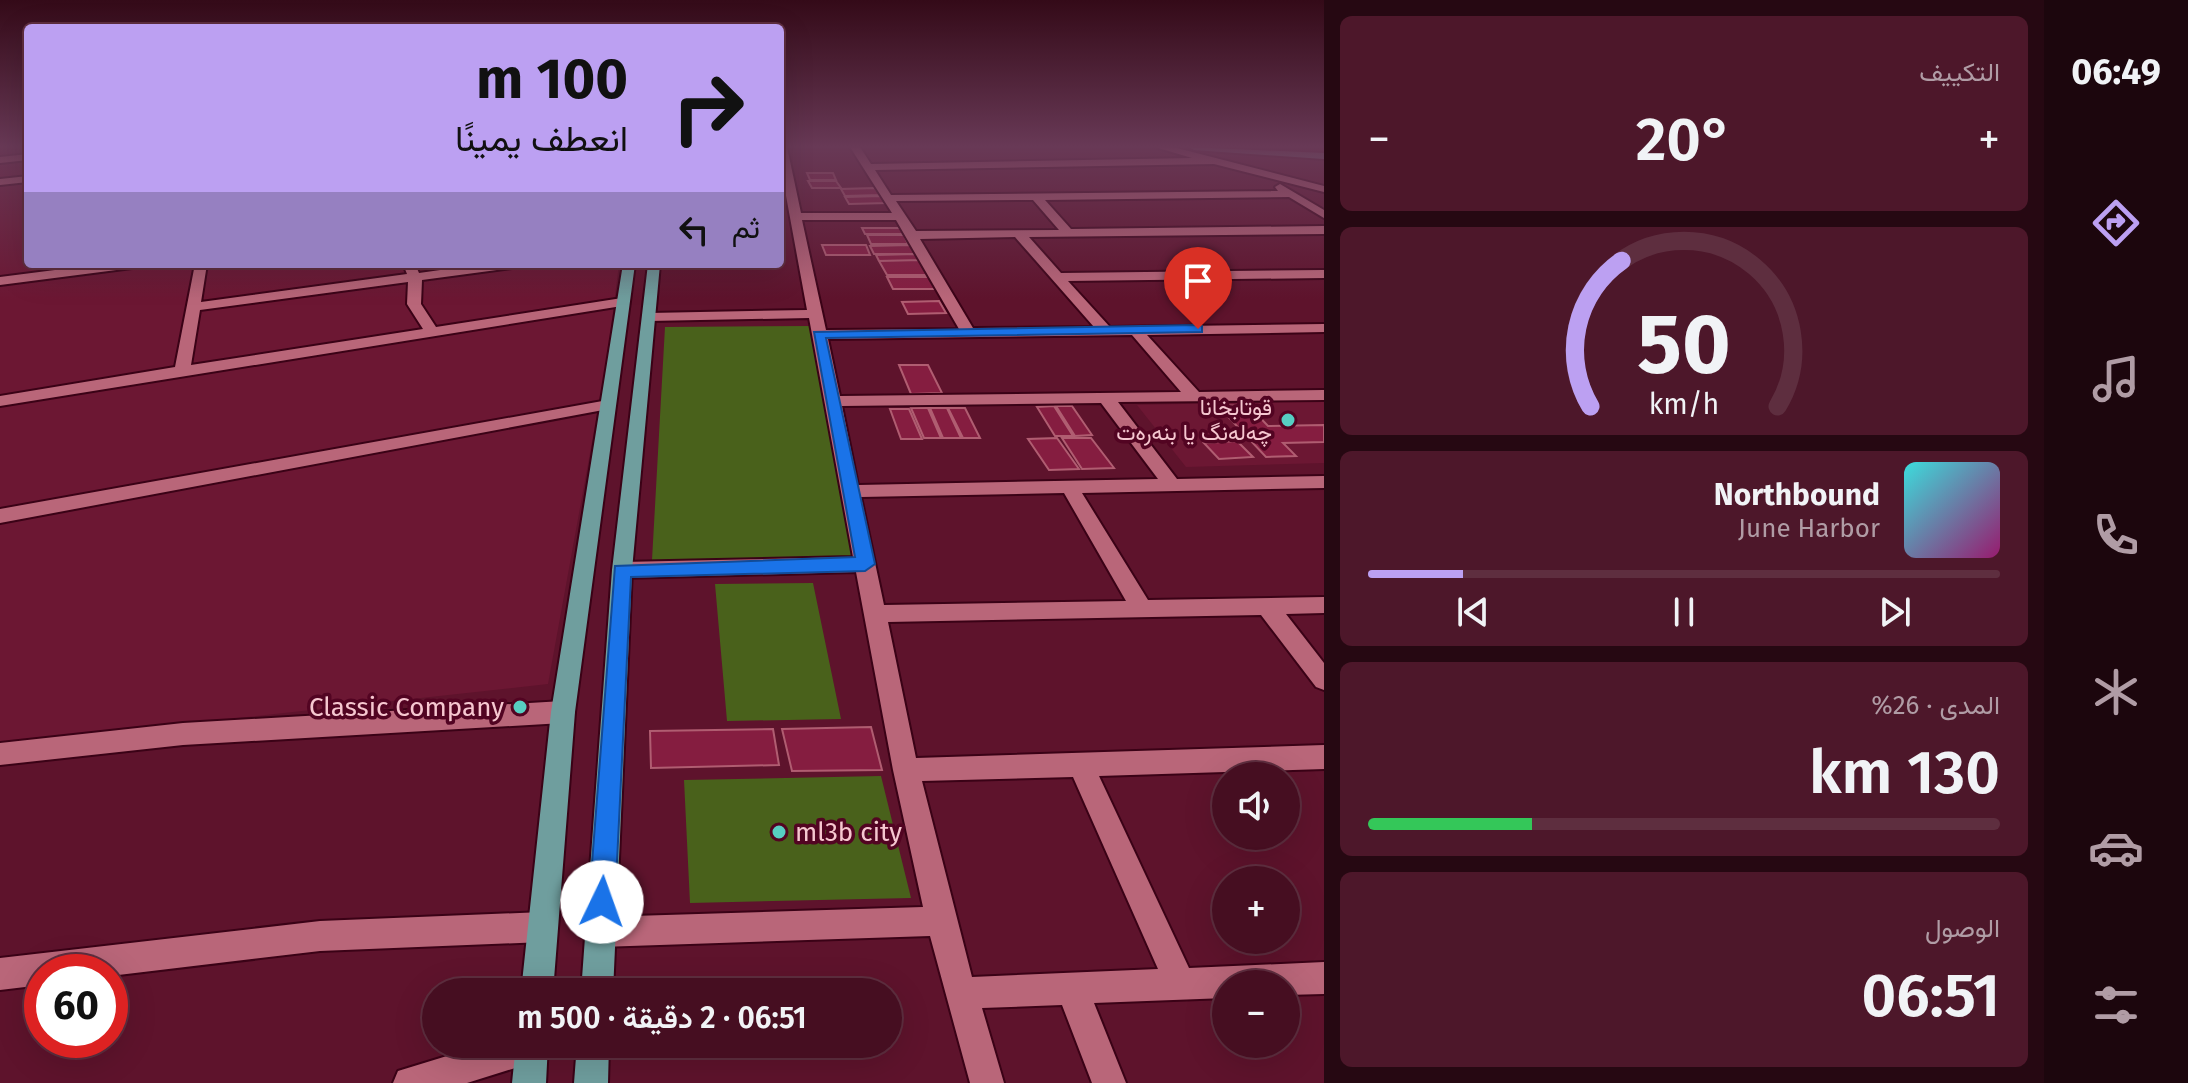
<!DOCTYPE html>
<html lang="ar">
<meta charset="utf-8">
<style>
body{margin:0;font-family:"Fira Sans",Vazirmatn,sans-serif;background:#4d172a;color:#f1f3f6;direction:rtl;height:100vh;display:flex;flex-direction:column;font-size:30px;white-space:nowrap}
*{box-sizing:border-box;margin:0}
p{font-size:26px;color:#b09ca5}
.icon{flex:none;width:44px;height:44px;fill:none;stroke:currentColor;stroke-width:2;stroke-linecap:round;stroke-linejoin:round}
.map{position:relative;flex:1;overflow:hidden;direction:ltr}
.details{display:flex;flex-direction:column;gap:16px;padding:16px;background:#260812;width:720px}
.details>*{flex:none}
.banner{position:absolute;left:24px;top:24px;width:760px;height:244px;border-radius:8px;box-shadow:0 8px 32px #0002,0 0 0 2px #5e2e3f;direction:rtl;background:#bca0f2;color:#111;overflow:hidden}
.buttons{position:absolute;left:1212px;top:762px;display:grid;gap:16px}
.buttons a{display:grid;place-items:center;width:88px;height:88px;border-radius:50%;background:#460e21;box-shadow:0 8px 32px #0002,0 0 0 2px #5e2e3f;font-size:40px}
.speed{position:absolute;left:24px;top:954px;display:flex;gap:16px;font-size:40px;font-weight:700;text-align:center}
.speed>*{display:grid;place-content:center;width:104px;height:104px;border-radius:50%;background:#460e21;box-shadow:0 8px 32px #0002,0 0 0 2px #5e2e3f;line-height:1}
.speed .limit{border:12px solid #d22;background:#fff;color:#111}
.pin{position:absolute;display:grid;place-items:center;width:68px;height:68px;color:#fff;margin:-82px -34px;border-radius:50% 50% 50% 0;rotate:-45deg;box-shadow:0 0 8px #0007}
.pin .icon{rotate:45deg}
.me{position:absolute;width:88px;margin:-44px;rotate:3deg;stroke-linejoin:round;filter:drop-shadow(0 0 6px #0008)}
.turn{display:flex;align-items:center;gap:28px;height:168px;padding:0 24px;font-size:36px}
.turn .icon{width:104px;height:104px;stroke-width:2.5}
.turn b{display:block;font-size:56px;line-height:68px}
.then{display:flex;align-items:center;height:76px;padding:0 24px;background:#0003;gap:16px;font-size:30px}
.big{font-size:60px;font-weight:600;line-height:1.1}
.details .card{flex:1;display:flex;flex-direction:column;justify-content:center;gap:12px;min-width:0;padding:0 28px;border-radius:12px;background:#4d172a}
.details .dial{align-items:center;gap:0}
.dial svg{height:208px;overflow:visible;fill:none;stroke:#5e2e3f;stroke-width:7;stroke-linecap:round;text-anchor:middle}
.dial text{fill:#f1f3f6;stroke:none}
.song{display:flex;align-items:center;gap:24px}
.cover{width:96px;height:96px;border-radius:12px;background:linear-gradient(135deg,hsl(180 70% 55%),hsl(320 70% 35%))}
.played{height:8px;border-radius:4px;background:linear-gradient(90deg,#bca0f2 15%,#5e2e3f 15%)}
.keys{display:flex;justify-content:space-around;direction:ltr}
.heat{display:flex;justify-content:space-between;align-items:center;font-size:44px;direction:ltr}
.charge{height:12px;border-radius:6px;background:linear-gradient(90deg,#34c759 26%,#5e2e3f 0)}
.trip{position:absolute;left:422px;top:978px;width:480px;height:80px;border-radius:40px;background:#460e21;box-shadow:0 8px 32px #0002,0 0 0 2px #5e2e3f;font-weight:600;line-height:80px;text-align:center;direction:rtl}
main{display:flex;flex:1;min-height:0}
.tab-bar{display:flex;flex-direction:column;width:144px;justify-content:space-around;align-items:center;background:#1c060d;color:#b09ca5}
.tab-bar .icon{width:56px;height:56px}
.tab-bar .selected{color:#bca0f2}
.tab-bar b{font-size:36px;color:#f1f3f6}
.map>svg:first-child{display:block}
.built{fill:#6c1733}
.green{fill:#49611b}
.building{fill:#851d40;stroke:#b05d71;stroke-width:2}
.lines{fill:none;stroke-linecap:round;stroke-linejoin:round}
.minor-casing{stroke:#3a0216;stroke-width:4}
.major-casing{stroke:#3a0216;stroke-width:4}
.minor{fill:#b96679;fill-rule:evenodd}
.major{fill:#6f9e9e;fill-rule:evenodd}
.route{fill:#1a73e8;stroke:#114b97;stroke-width:2}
.poi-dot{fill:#57cec2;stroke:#520422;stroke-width:3}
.labels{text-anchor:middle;stroke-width:7;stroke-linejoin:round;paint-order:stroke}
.poi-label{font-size:22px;fill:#f6c7d0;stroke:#520422;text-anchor:end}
.near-poi-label{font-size:26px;fill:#f6c7d0;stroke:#520422;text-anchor:end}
</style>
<main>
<nav class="tab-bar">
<b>06:49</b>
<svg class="icon selected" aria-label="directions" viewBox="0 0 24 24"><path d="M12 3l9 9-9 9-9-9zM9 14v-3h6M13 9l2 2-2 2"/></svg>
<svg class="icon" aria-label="music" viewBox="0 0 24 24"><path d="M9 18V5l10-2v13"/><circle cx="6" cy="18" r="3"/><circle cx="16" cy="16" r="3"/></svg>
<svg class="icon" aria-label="phone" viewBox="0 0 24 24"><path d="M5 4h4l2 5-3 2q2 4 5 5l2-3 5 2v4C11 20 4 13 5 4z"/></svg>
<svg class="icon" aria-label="climate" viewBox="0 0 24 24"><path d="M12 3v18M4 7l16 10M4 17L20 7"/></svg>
<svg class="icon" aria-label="car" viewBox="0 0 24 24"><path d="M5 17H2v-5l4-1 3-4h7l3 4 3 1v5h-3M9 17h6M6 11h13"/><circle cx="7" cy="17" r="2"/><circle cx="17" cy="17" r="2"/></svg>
<svg class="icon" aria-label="filters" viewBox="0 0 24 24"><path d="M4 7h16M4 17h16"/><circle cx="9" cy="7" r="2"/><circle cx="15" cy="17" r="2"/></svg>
</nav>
<section class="details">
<div class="card"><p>التكييف</p>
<div class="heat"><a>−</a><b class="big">20°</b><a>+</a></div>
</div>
<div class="card dial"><svg viewBox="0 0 100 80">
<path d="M14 69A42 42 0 1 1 86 69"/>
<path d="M14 69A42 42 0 0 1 26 13" stroke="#bca0f2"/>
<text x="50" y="56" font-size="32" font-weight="700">50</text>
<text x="50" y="72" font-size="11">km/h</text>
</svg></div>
<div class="card">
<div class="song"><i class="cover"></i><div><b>Northbound</b><p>June Harbor</p></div></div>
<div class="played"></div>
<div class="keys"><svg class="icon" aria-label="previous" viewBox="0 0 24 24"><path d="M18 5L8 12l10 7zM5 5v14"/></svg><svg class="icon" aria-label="pause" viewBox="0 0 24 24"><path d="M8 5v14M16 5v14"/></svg><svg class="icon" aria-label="next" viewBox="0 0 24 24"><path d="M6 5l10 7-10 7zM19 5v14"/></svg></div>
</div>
<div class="card"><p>المدى · 26%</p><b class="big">130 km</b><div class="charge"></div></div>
<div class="card"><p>الوصول</p><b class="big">06:51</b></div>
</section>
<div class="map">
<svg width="1324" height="1083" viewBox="0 0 1324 1083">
<rect width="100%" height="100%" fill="#5e132c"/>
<path class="built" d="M0,147H28V264H619L607,359L548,684L0,744Z
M1324,401V463L1186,467L1137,405Z"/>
<path class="green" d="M815,326L867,560H652L665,327Z
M813,583L841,719L727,721L715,584Z
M881,776L911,898L690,903L684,780Z"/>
<path class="building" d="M807,173H833L836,180H810Z
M808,181H836L841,188H812Z
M875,188L880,195L845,196L841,189Z
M881,196L886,203L849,204L845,197Z
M862,228H903L906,234H865Z
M867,235H904L908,244H871Z
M822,245H866L870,255H826Z
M910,245L915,254H874L870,246Z
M916,254L919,260L879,261L876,255Z
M919,260L928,275H887L879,261Z
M887,277H929L935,289H893Z
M939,301L946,313L908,314L902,302Z
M899,365H928L942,393L911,394Z
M1248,405L1268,426L1324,425V442L1283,443L1296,456L1266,457L1218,406Z
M1054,406L1073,436H1055L1037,407Z
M1056,406H1072L1092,435L1075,436Z
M911,408H928L941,438H924Z
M930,408H947L961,438H943Z
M948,408H965L980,438H963Z
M890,409H909L922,439H901Z
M1057,438L1079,469L1049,470L1028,439Z
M1062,438H1091L1114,468L1082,469Z
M1237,441L1253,457L1219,459L1204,443Z
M871,727L882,770L792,771L782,729Z
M773,729L779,765L651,768L650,731Z"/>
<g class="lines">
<defs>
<path id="minor" d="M780,147H787L801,213H892L850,147H860L871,164L1192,158L1155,147H1173L1324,186V192L1214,164L875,170L891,195L1278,191L1275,187L1280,184L1324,210V218L1289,197L1045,200L1071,229L1324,226V234L1029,237L1061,273L1324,270V278L1068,281L1110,327L1324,324V332L1147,335L1199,392L1324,390V400L1118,402L1177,479L1324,476V488L1082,493L1148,600L1324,597V613L1286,614L1324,663V690L1316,687L1261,615L888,622L916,758L1324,745V769L1099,776L1189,968L1324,962V994L1286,995V984H1226V998L1094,1003L1126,1083H1092L1062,1005L982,1008L1004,1083H970L930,936L600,947L589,943L585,932L589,921L600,917L923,907L893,770L856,572L622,578L615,575L612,570L615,565L622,562L853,557L809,318L649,321L642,317L649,313L807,310L780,163ZM1033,200L1059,230L916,231L896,201ZM802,220H896L959,329L826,330ZM1015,237L1094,327L973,328L920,239ZM1132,335L1181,392L840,396L828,339ZM1101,403L1158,479L858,485L842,406ZM1064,493L1126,601L884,605L861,497ZM1073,777L1158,969L972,977L922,781Z
M28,154V160L0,163V157Z
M28,176V182L0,185V179Z
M102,264H138L132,268L0,285V277Z
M195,264H207L201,302L407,274L403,264H415L419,273L483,264H518L512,268L422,280L421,304L436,327L622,298L629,302L622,306L0,406V396L175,367ZM408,282L407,304L423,329L191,365L200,310Z
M608,400L614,402V408L0,523V509Z
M563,701L572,705L575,712L572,719L563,723L183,745L0,765V743L183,723Z
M543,912L554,916L558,927L554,938L543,942L320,951L110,976V972H42V985L0,990V958L320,921Z
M486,1044H547L549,1047L544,1059L467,1083H393L398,1071Z"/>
<path id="major" d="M1189,147L1324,153V159L1194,150Z
M623,264H635L575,712L553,992H521L551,712Z
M648,264H660L632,570L613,992H581L612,570Z
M516,1044H548L546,1083H512Z
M577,1044H609L608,1083H574Z"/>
</defs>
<use href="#minor" class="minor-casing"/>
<use href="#major" class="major-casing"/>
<use href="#minor" class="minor"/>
<use href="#major" class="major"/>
</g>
<linearGradient id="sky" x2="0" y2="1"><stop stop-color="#340a18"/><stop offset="0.49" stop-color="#683956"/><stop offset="1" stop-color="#683956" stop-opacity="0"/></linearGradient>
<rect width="1324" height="299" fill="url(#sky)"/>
<path class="route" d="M1198,325L1202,326V332L826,338L875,564L865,571L631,577L615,902L611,911L602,915L593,911L589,902L615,566L855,557L814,332Z"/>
<g class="poi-dot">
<circle cx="1288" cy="420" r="8"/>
<circle cx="520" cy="707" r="8"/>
<circle cx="779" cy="832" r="8"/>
</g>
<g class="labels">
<g class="poi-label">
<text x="1272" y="415">قوتابخانا<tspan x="1272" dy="25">چەلەنگ یا بنەرەت</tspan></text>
</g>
<g class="near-poi-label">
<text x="504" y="716">Classic Company</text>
<text x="795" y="841" text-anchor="start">ml3b city</text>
</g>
</g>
</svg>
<div class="buttons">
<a><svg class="icon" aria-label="sound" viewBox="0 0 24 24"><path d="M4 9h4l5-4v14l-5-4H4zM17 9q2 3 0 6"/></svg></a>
<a>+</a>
<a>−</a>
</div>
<div class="speed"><div class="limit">60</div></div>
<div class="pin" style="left:1198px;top:329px;background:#d93025"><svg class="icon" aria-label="arrive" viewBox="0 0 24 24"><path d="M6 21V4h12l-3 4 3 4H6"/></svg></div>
<svg class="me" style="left:602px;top:902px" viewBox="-20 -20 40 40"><circle r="19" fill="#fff"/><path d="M0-13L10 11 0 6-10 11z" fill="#1a73e8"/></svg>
<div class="trip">06:51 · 2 دقيقة · 500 m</div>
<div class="banner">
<div class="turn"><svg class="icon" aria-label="right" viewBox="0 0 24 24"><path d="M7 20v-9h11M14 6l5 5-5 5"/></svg><div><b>100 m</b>انعطف يمينًا</div></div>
<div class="then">ثم<svg class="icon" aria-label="left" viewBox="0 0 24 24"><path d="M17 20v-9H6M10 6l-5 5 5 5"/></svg></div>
</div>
</div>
</main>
